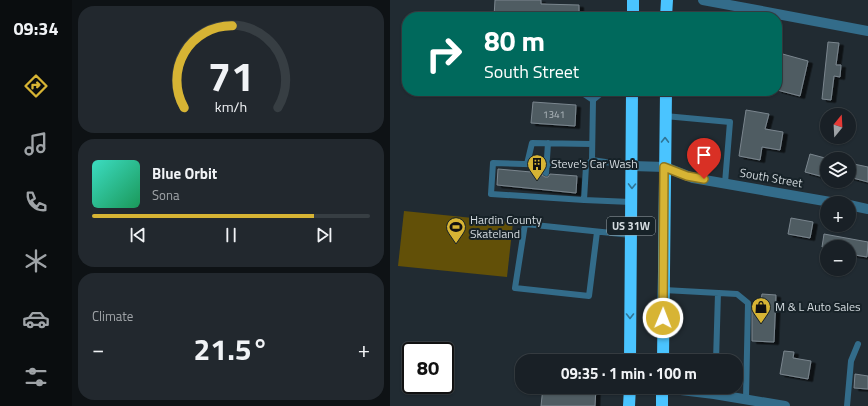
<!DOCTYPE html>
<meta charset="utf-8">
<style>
body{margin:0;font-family:"Titillium Web",sans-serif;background:#22282e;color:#f1f3f6;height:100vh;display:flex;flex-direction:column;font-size:15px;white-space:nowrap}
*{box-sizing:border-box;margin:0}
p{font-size:13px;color:#9fa3a7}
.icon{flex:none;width:22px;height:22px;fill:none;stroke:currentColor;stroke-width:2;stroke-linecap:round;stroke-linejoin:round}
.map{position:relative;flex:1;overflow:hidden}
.details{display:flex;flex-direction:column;gap:6px;padding:6px;background:#0e1215;width:318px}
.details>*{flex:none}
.banner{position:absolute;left:12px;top:12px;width:380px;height:84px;border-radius:16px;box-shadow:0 1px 3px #0004,0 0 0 1px #373e43;background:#00695c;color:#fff;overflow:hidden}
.needle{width:26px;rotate:18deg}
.controls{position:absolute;left:430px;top:108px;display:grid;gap:8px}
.controls a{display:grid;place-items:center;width:36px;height:36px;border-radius:50%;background:#192026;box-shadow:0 1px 3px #0004,0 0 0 1px #373e43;font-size:20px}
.speed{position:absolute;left:12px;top:342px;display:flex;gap:8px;font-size:20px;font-weight:700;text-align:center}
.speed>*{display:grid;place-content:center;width:52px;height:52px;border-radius:50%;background:#192026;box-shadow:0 1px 3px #0004,0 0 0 1px #373e43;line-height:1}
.speed .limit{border:2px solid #111;border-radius:6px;background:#fff;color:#111}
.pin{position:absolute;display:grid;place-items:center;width:34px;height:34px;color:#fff;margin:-41px -17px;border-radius:50% 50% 50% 0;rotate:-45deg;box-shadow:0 0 4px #0007}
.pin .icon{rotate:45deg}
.me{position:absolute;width:44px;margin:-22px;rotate:1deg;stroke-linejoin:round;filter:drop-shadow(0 0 3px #0008)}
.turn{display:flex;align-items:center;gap:14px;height:84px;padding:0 16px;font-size:18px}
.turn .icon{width:52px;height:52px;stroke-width:2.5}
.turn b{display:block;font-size:28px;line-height:34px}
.big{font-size:30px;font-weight:700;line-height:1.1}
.details .card{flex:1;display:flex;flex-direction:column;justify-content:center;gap:6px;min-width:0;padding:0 14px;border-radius:16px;background:#22282e}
.details .dial{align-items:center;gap:0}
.dial svg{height:104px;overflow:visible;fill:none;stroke:#373e43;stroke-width:7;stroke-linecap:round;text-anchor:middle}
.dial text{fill:#f1f3f6;stroke:none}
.song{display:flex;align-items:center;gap:12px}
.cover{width:48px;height:48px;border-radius:6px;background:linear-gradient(135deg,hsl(170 70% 55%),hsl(150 70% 35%))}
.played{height:4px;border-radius:2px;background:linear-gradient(90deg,#d7b434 80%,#373e43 80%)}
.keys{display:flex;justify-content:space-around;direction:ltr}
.heat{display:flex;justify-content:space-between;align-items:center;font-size:22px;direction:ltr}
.trip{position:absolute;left:125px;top:354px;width:228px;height:40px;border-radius:16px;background:#192026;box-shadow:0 1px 3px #0004,0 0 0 1px #373e43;font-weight:700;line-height:40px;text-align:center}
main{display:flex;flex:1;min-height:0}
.tabs{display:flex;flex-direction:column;width:72px;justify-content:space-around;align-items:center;background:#0a0d0f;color:#9fa3a7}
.tabs .icon{width:28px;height:28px}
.tabs .on{color:#d7b434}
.tabs b{font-size:18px;color:#f1f3f6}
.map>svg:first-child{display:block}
.green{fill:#625008}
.building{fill:#505b62;stroke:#7a868e;filter:url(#shadow)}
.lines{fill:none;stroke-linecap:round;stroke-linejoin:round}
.lane{stroke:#336c8a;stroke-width:6}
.street{stroke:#336c8a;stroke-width:10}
.highway{stroke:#4ac4ff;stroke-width:12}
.oneway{stroke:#307394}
.route-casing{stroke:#8c7522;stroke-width:10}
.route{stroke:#d7b434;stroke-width:7}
.labels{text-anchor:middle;stroke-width:4;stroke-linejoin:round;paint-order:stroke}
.number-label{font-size:10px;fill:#b3bbc0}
.shield{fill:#172228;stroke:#9ba4a8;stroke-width:1}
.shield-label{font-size:11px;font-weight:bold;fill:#d4dbdf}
.poi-label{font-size:12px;fill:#d4dbdf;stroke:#172228;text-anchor:start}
.street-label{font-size:12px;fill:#d4dbdf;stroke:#172228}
</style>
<main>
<nav class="tabs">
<b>09:34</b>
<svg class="icon on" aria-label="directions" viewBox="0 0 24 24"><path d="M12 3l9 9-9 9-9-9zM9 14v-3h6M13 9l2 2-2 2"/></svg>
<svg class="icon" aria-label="music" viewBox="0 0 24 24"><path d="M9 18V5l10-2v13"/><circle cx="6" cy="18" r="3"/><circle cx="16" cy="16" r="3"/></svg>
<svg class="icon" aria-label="phone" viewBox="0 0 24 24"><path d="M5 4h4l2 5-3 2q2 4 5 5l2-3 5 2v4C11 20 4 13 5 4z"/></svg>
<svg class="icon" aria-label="climate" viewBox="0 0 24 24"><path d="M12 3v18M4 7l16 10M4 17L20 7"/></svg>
<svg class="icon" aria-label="car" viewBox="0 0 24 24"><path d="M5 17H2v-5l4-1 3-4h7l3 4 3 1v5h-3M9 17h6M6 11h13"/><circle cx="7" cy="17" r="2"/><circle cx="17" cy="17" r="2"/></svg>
<svg class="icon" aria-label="filters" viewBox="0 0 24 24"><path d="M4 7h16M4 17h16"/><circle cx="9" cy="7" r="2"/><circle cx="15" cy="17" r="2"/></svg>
</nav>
<section class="details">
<div class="card dial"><svg viewBox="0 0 100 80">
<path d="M14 69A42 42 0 1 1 86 69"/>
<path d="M14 69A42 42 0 0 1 51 6" stroke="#d7b434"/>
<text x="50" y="56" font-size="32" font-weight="700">71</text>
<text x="50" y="72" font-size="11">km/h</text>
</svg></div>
<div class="card">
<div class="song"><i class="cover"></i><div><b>Blue Orbit</b><p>Sona</p></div></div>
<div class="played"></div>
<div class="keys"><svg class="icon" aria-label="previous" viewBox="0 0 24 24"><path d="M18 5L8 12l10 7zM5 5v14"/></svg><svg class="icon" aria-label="pause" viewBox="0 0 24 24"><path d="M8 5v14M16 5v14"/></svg><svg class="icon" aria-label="next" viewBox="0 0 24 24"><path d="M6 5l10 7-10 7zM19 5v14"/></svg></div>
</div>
<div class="card"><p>Climate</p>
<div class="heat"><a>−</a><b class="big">21.5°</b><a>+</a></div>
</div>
</section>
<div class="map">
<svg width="478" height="406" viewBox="0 0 478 406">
<defs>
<filter id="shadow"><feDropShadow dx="4.5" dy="2.5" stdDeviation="0" flood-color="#0009"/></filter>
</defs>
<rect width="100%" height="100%" fill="#212b32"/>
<path class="green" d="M14,211L123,222L117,277L8,266Z"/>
<path class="building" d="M105,0H151V4L189,5V17H104Z
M438,42L449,43L446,65H451L450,77L444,76L441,100L432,99Z
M389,53L418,61L410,96L387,90V60Z
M143,102L186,105L185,126L141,123Z
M356,110L379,114L375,129L393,132L390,150L372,147L370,160L349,156Z
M420,154L435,158L430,176L415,172Z
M459,163L478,167V182L459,177Z
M108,169L152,173V175L155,177H158L160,174L187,176L186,193L107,185Z
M401,218L423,222L420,238L398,234Z
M434,234L478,242L477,257L459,254V247H432Z
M372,294L386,295L384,342L362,341V307H370Z
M394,351L404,352L403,358L421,361L418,379L390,374Z
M465,374L478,376V389L464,388Z
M153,387H206L205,406H151Z"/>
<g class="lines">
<path class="lane" d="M163,93L194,94L203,100
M275,116L340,122L335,183
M137,164L142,143L202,144
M196,166L103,163L101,194L194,200L196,166L202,160
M242,166L202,160L203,100L213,92L242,93
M156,173L158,143
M194,200L241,202
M207,232L199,296L125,288L135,224L241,235
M274,290L347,294L358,303L356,399
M326,361L328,293
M457,406L461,361L468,344"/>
<path class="street" d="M313,0L478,31
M242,166L275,167L303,178L446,203
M459,205L478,209
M266,387L324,394L395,406"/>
<path class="highway" d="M243,17V0
M276,17L277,0
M240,361L242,91
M273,361L276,91
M239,406L240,387
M272,406V387"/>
</g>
<defs><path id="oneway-chevron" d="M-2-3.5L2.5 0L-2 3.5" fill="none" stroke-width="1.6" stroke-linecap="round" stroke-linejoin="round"/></defs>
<g class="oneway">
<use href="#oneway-chevron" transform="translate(275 140) rotate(-89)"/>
<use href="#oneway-chevron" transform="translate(242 186) rotate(91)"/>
<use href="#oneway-chevron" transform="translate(240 316) rotate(90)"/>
</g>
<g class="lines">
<defs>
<path id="route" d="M273,318L274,167L297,176L314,179"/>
</defs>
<use href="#route" class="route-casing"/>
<use href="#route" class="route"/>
</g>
<defs>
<symbol id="building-pin" viewBox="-11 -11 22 30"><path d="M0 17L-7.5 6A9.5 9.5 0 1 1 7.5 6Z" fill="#d7b434" stroke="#172228"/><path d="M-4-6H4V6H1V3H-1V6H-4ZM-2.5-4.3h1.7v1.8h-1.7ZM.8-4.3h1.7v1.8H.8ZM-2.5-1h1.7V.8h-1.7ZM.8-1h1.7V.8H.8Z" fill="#111"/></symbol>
<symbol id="stadium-pin" viewBox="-11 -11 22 30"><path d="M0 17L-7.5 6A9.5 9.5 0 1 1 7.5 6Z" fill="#d7b434" stroke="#172228"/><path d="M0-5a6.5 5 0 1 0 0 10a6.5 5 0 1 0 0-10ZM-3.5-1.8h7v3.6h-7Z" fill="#111"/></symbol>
<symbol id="shop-pin" viewBox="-11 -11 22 30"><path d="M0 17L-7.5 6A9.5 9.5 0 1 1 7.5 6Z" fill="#d7b434" stroke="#172228"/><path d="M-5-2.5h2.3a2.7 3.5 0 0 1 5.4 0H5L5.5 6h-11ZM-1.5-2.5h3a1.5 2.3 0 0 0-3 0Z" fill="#111"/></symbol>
</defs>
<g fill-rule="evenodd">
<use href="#building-pin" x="136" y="153" width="22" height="30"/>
<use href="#stadium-pin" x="55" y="216" width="22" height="30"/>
<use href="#shop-pin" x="360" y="296" width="22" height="30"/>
</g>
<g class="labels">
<g class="number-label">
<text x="164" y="118">1341</text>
</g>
<rect class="shield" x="217" y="217" width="48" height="18" rx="3"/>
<g class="shield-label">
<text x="241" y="230">US 31W</text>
</g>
<g class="poi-label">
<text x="161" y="168">Steve's Car Wash</text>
<text x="80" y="224">Hardin County<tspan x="80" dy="14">Skateland</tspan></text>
<text x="385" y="311">M &amp; L Auto Sales</text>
</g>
<g class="street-label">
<text transform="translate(381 178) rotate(10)" y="4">South Street</text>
</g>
</g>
</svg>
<div class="controls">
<a><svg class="needle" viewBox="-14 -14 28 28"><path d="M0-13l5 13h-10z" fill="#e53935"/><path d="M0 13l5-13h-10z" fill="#9fa3a7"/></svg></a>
<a><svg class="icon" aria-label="layers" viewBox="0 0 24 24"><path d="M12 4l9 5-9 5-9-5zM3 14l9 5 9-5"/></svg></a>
<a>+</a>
<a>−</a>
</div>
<div class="speed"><div class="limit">80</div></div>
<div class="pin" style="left:314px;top:179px;background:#d93025"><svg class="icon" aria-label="arrive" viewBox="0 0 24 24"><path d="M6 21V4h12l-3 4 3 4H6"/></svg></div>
<svg class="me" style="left:273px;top:318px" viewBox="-20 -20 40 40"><circle r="17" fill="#d7b434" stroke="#fff" stroke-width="3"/><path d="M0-11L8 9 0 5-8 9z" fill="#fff"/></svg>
<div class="trip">09:35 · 1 min · 100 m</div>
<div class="banner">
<div class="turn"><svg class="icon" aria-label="right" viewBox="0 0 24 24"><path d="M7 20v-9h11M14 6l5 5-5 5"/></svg><div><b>80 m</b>South Street</div></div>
</div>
</div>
</main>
